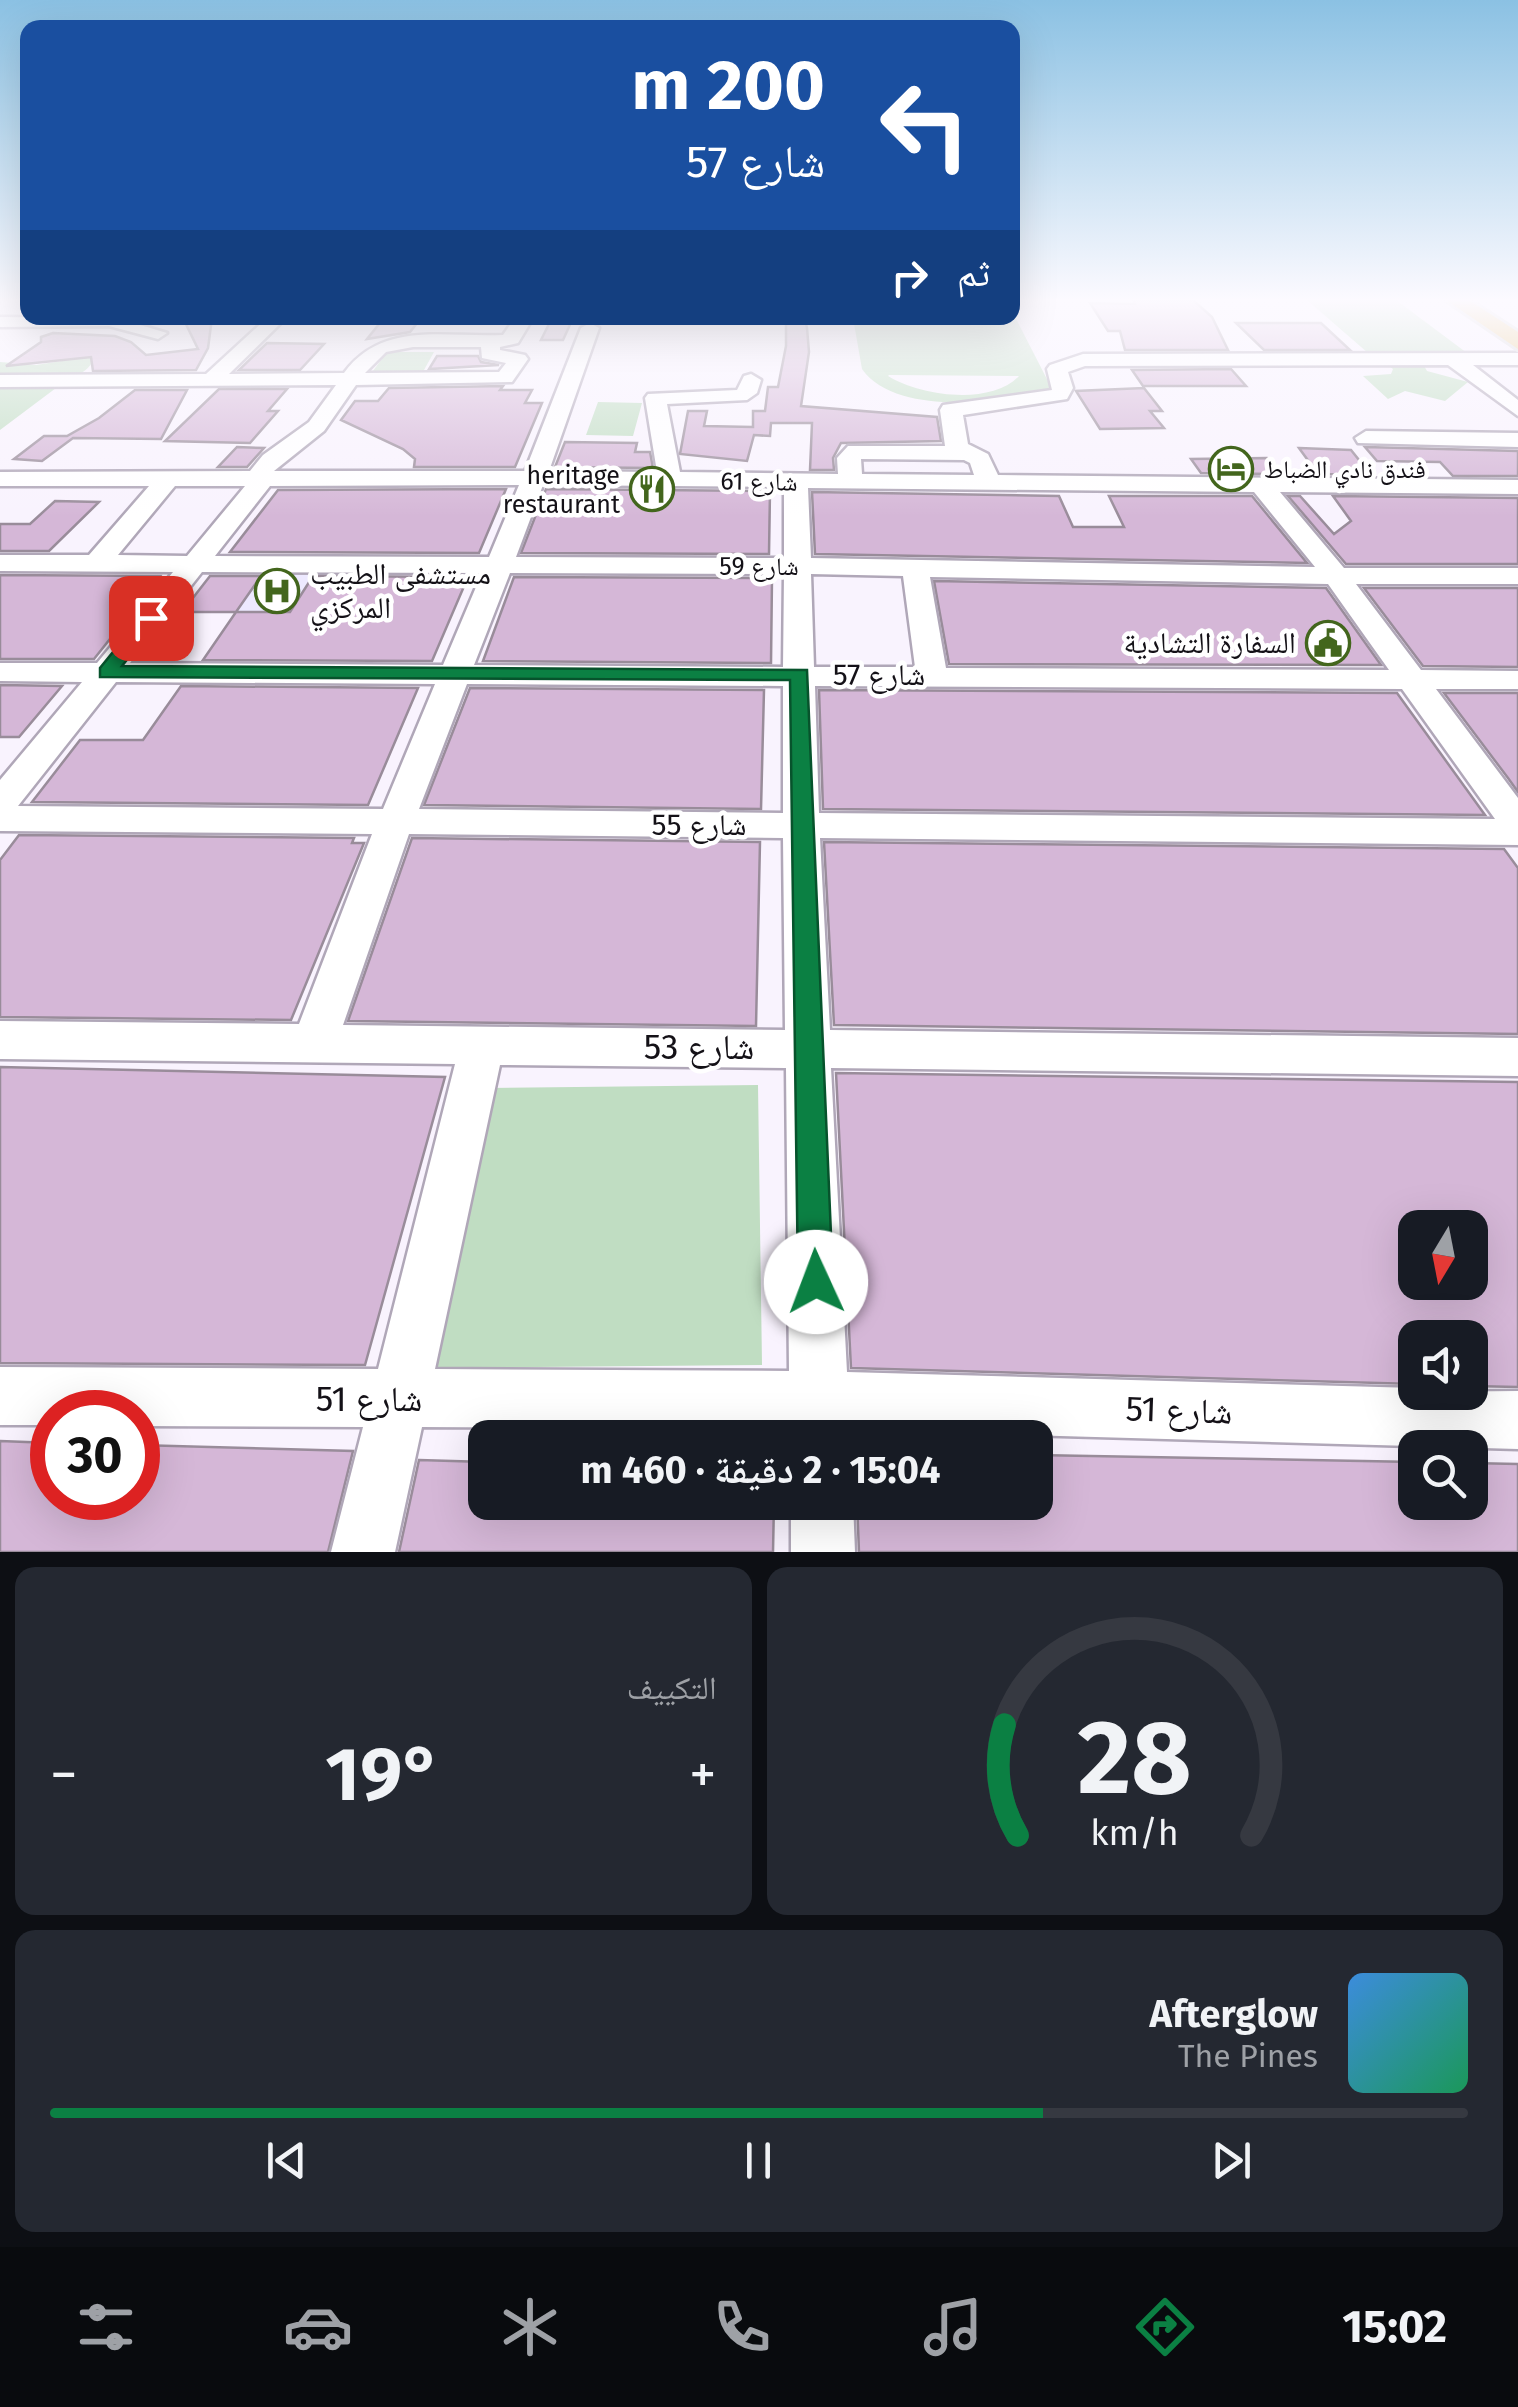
<!DOCTYPE html>
<html lang="ar">
<meta charset="utf-8">
<style>
body{margin:0;font-family:"Fira Sans","Noto Naskh Arabic",sans-serif;background:#242831;color:#f1f3f6;direction:rtl;height:100vh;display:flex;flex-direction:column;font-size:38px;white-space:nowrap}
*{box-sizing:border-box;margin:0}
p{font-size:32px;color:#9ea1a6}
.icon{flex:none;width:55px;height:55px;fill:none;stroke:currentColor;stroke-width:2;stroke-linecap:round;stroke-linejoin:round}
.map{position:relative;height:1552px;overflow:hidden;direction:ltr}
.side{display:flex;flex-direction:column;gap:15px;padding:15px;background:#0d0f14;flex:1}
.side>*{flex:none}
.hud{position:absolute;left:20px;top:20px;width:1000px;height:305px;border-radius:20px;box-shadow:0 10px 40px #0002;direction:rtl;background:#1a4fa0;color:#fff;overflow:hidden}
.needle{width:65px;rotate:190deg}
.fabs{position:absolute;left:1398px;top:1210px;display:grid;gap:20px}
.fabs a{display:grid;place-items:center;width:90px;height:90px;border-radius:20px;background:#171b24;box-shadow:0 10px 40px #0002;font-size:50px}
.speed{position:absolute;left:30px;top:1390px;display:flex;gap:20px;font-size:50px;font-weight:700;text-align:center}
.speed>*{display:grid;place-content:center;width:130px;height:130px;border-radius:50%;background:#171b24;box-shadow:0 10px 40px #0002;line-height:1}
.speed .limit{border:15px solid #d22;background:#fff;color:#111}
.pin{position:absolute;display:grid;place-items:center;width:85px;height:85px;color:#fff;margin:-42px;border-radius:20px;box-shadow:0 5px 15px #0006}
.me{position:absolute;width:110px;margin:-55px;rotate:358deg;stroke-linejoin:round;filter:drop-shadow(0 0 8px #0008)}
.turn{display:flex;align-items:center;gap:35px;height:210px;padding:0 30px;font-size:45px}
.turn .icon{width:130px;height:130px;stroke-width:2.5}
.turn b{display:block;font-size:70px;line-height:85px}
.then{display:flex;align-items:center;height:95px;padding:0 30px;background:#0003;gap:20px;font-size:38px}
.big{font-size:75px;font-weight:700;line-height:1.1}
.side .widget{flex:1;display:flex;flex-direction:column;justify-content:center;gap:15px;min-width:0;padding:0 35px;border-radius:20px;background:#242831}
.side .dial{align-items:center;gap:0}
.dial svg{height:260px;overflow:visible;fill:none;stroke:#363941;stroke-width:7;stroke-linecap:round;text-anchor:middle}
.dial text{fill:#f1f3f6;stroke:none}
.song{display:flex;align-items:center;gap:30px}
.cover{width:120px;height:120px;border-radius:15px;background:linear-gradient(135deg,hsl(210 70% 55%),hsl(150 70% 35%))}
.played{height:10px;border-radius:5px;background:linear-gradient(90deg,#0b8043 70%,#363941 70%)}
.keys{display:flex;justify-content:space-around;direction:ltr}
.heat{display:flex;justify-content:space-between;align-items:center;font-size:55px;direction:ltr}
.side .tiles{flex:1;display:grid;gap:15px;grid-template-columns:1fr 1fr}
.widget:last-child{grid-column:span 2}
.trip{position:absolute;left:468px;top:1420px;width:585px;height:100px;border-radius:20px;background:#171b24;box-shadow:0 10px 40px #0002;font-weight:700;line-height:100px;text-align:center;direction:rtl}
.tabs{display:flex;height:160px;justify-content:space-around;align-items:center;background:#090b0e;color:#9ea1a6}
.tabs .icon{width:70px;height:70px}
.tabs .active{color:#0b8043}
.tabs b{font-size:45px;color:#f1f3f6}
.map>svg:first-child{display:block}
.medical{fill:#ede9ff}
.green{fill:#c0ddc2;fill-rule:evenodd}
.building{fill:#d5b7d7;stroke:#998c9a;stroke-width:2.5;fill-rule:evenodd}
.lines{fill:none;stroke-linecap:round;stroke-linejoin:round}
.minor-casing{stroke:#b0a7b8;stroke-width:5}
.major-casing{stroke:#d5d4d5;stroke-width:6}
.minor{fill:#fff;fill-rule:evenodd}
.major{fill:#e5c276;fill-rule:evenodd}
.route{fill:#0b8043;stroke:#07532c;stroke-width:2.5}
.labels{text-anchor:middle;stroke-width:9;stroke-linejoin:round;paint-order:stroke}
.far-poi-label{font-size:25px;fill:#141117;stroke:#fff;text-anchor:start}
.far-street-label{font-size:25px;fill:#141117;stroke:#fff}
.poi-label{font-size:30px;fill:#141117;stroke:#fff;text-anchor:start}
.street-label{font-size:30px;fill:#141117;stroke:#fff}
.near-street-label{font-size:35px;fill:#141117;stroke:#fff}
</style>
<div class="map">
<svg width="1518" height="1552" viewBox="0 0 1518 1552">
<rect width="100%" height="100%" fill="#f9f3fe"/>
<path class="medical" d="M266,569H317L290,613L236,612Z"/>
<path class="green" d="M1307,300H1396L1467,353H1368Z
M1013,313L1052,389C1027,389 1007,398 982,401C945,405 885,402 862,369L853,318H1012ZM888,376L889,375L1019,376C991,406 920,396 888,376Z
M387,352H434L424,370H464L458,379H367Z
M94,356C88,389 26,378 0,378V362L36,365Z
M1422,362L1427,371L1468,382L1445,401L1405,391L1388,399L1363,376L1391,374L1393,369L1385,363Z
M0,388H56L0,430Z
M598,402L642,403L633,436L586,435Z
M758,1085L762,1365L431,1368L488,1088Z"/>
<path class="building" d="M1133,300H1193L1212,317L1228,350H1125L1120,331H1108L1090,303L1135,304Z
M183,318H212L208,348L196,370L93,371L91,357L6,366L41,342V337L53,333L115,336L131,342L146,355L198,349Z
M384,318H421L410,332L367,339Z
M552,318H573L563,340H541Z
M786,320H805L807,328L809,352L801,406L937,417L941,441L841,443L833,458L834,470H810L812,423H771L770,436L754,435L747,461L680,454L688,411H707L704,426L753,427V411H765L768,387H778L786,346Z
M1236,323H1321L1350,350H1264Z
M267,343L324,344L300,370H239Z
M437,356H478L481,362L499,365L429,369Z
M1231,369L1246,386H1143L1132,370Z
M503,386L500,390H532L525,403H542L515,467H414L415,459L403,449L341,420L355,401H378L389,388Z
M1144,388L1162,411H1150L1164,428L1100,429L1076,391Z
M219,389H287L268,411H278L250,443L165,441Z
M135,390H187L161,439L73,438L42,461L14,459L44,436H67L99,418Z
M565,442L637,443L635,452H650L653,468L555,467Z
M237,447L264,448L247,467H218Z
M1365,447L1518,451V476H1453L1440,462L1377,461Z
M1299,448L1351,450L1371,475L1318,474Z
M1267,458L1281,474L1201,473L1191,459Z
M506,489L479,553L230,552L278,490Z
M546,489L770,491L769,554L521,553Z
M812,492L1059,496L1073,527H1124L1109,496H1252L1307,563L815,554Z
M1288,496H1300L1334,534L1351,521L1333,496L1518,498V564H1346Z
M55,501L99,502L49,551H0V524H30Z
M0,575L160,576L94,659H0Z
M210,576H261L236,612H182Z
M313,576L468,577L432,661L203,660L236,612H290Z
M514,577L772,578L771,663L483,661Z
M934,581L1326,588L1381,665L949,664Z
M1364,588H1518V667L1423,666Z
M0,685L62,686L19,737H0Z
M181,686L418,688L368,805L32,802L80,740H143Z
M470,688L764,690L761,809L424,805Z
M819,690L1397,693L1485,815L823,809Z
M1444,693H1518V792L1508,778Z
M19,835L354,838L352,843H364L291,1020L0,1017V860Z
M412,838L760,842L756,1026L348,1021Z
M824,842L1504,849L1518,868V1034L834,1025Z
M0,1067L445,1077L365,1365L0,1363Z
M836,1073L1518,1082V1387L1470,1386V1338H1415V1384L851,1368ZM1415,1228H1470V1282H1415Z
M0,1441L52,1443V1498H138V1445L353,1451L328,1552H0Z
M1035,1455L1415,1462V1502H1470V1463L1518,1464V1552H859L857,1502H1035Z
M419,1460L485,1462V1502H774L773,1552H399Z"/>
<g class="lines">
<defs>
<path id="minor" d="M0,317L117,318L167,333L158,339L109,326L0,327Z
M267,318H286L229,374L344,373C383,320 445,338 503,335L515,318H533L518,343L500,347V350L525,355L528,359L512,382L356,385L324,431L274,471H525L581,328L590,323L599,328L549,471L657,472L645,398L648,394L737,390L744,376L751,374L761,380L757,393L747,400L667,404L680,472L838,474L837,458L848,446H945L940,410L943,405L1052,390L1047,369L1050,365L1083,354L1518,353V365H1473L1518,400V416L1448,365L1085,366L1068,372L1073,388L1067,399L963,415L968,444L988,454L998,475L1518,480V494L1280,492L1344,568H1518V584H1356L1421,670L1518,671V689H1436L1518,798V845L820,838L830,1030L1518,1038V1076L831,1068L847,1372L1415,1388V1392L1518,1391V1449L849,1430L850,1438H790V1429L422,1427L395,1552H331L363,1427L138,1426V1412H52V1425H0V1367L378,1369L455,1064L0,1059V1021L299,1024L372,834L0,831V780L82,682L0,681V663H97L173,572L0,571V555H89L149,486H0V472L250,471L263,455L309,422L336,385L0,387V375L206,374ZM413,347H481L482,358L506,363L499,372L365,373L386,352ZM861,459L964,460L970,463L974,475L862,474ZM519,485L489,557L215,556L270,486ZM543,485L784,487V558L516,557ZM175,486H245L187,556L118,555ZM808,488L1254,492L1315,567L811,558ZM202,572L482,573L443,665L130,663ZM510,573L784,574L783,667L474,665ZM811,574L903,576L915,667H814ZM930,577L1328,584L1389,670L946,668ZM116,682L435,684L383,809L18,806ZM467,684L783,686V813L419,809ZM815,686L1402,689L1495,819L819,813ZM409,834L783,838L785,1030L343,1025ZM500,1065L786,1068L789,1371L435,1369Z
M1366,431L1518,433V447L1358,443L1355,438Z
M791,1502H853L855,1552H791Z"/>
<path id="major" d="M1446,300H1469L1518,332V349Z"/>
</defs>
<use href="#minor" class="minor-casing"/>
<use href="#major" class="major-casing"/>
<use href="#minor" class="minor"/>
<use href="#major" class="major"/>
</g>
<linearGradient id="sky" x2="0" y2="1"><stop stop-color="#8bc1e3"/><stop offset="0.58" stop-color="#fcfaff"/><stop offset="1" stop-color="#fcfaff" stop-opacity="0"/></linearGradient>
<rect width="1518" height="517" fill="url(#sky)"/>
<path class="route" d="M151,613L160,618L122,666L807,670L833,1282L828,1295L816,1300L803,1295L798,1282L790,680L100,677V668L144,614Z"/>
<defs>
<symbol id="hotel-ring" viewBox="-11 -11 22 22"><circle r="9.5" fill="#fff" stroke="#43661d" stroke-width="1.5"/><path d="M-6-4.5h1.5V1H6V5H4.5V3h-9V5H-6ZM-4 0a1.8 1.8 0 1 1 3.6 0ZM.5 0V-2.5h3Q6-2.5 6 0Z" fill="#43661d"/></symbol>
<symbol id="restaurant-ring" viewBox="-11 -11 22 22"><circle r="9.5" fill="#fff" stroke="#43661d" stroke-width="1.5"/><path d="M-5-6h1v4h1v-4h1v4h1v-4h1v5L-1.5 .5V6h-2V.5L-5-1ZM5-6V6H3V1.5H1.5Q1.5-4 5-6Z" fill="#43661d"/></symbol>
<symbol id="hospital-ring" viewBox="-11 -11 22 22"><circle r="9.5" fill="#fff" stroke="#43661d" stroke-width="1.5"/><path d="M-5-5h3v3.5h4V-5h3V5h-3V1.5h-4V5h-3Z" fill="#43661d"/></symbol>
<symbol id="civic-ring" viewBox="-11 -11 22 22"><circle r="9.5" fill="#fff" stroke="#43661d" stroke-width="1.5"/><path d="M-.6-6.5H3V-4.5H.6V-3L4-1V1h2V6H-6V1h2V-1L-.6-3ZM-1.2 2.5V6h2.4V2.5Z" fill="#43661d"/></symbol>
</defs>
<g fill-rule="evenodd">
<use href="#hotel-ring" x="1206" y="444" width="50" height="50"/>
<use href="#restaurant-ring" x="627" y="464" width="50" height="50"/>
<use href="#hospital-ring" x="252" y="566" width="50" height="50"/>
<use href="#civic-ring" x="1303" y="618" width="50" height="50"/>
</g>
<g class="labels">
<g class="far-poi-label">
<text x="1264" y="478">فندق نادي الضباط</text>
<text x="620" y="484" text-anchor="end">heritage<tspan x="620" dy="29">restaurant</tspan></text>
</g>
<g class="far-street-label">
<text transform="translate(759 481) rotate(1)" y="9">شارع 61</text>
<text x="759" y="575">شارع 59</text>
</g>
<g class="poi-label">
<text x="310" y="584">مستشفى الطبيب<tspan x="310" dy="34">المركزي</tspan></text>
<text x="1296" y="653" text-anchor="end">السفارة التشادية</text>
</g>
<g class="street-label">
<text x="879" y="685">شارع 57</text>
<text x="699" y="835">شارع 55</text>
</g>
<g class="near-street-label">
<text x="699" y="1059">شارع 53</text>
<text x="369" y="1411">شارع 51</text>
<text transform="translate(1179 1410) rotate(2)" y="12">شارع 51</text>
</g>
</g>
</svg>
<div class="fabs">
<a><svg class="needle" viewBox="-14 -14 28 28"><path d="M0-13l5 13h-10z" fill="#e53935"/><path d="M0 13l5-13h-10z" fill="#9ea1a6"/></svg></a>
<a><svg class="icon" aria-label="sound" viewBox="0 0 24 24"><path d="M4 9h4l5-4v14l-5-4H4zM17 9q2 3 0 6"/></svg></a>
<a><svg class="icon" aria-label="search" viewBox="0 0 24 24"><circle cx="10" cy="10" r="6"/><path d="M15 15l6 6"/></svg></a>
</div>
<div class="speed"><div class="limit">30</div></div>
<div class="pin" style="left:151px;top:618px;background:#d93025"><svg class="icon" aria-label="arrive" viewBox="0 0 24 24"><path d="M6 21V4h12l-3 4 3 4H6"/></svg></div>
<svg class="me" style="left:816px;top:1282px" viewBox="-20 -20 40 40"><circle r="19" fill="#fff"/><path d="M0-13L10 11 0 6-10 11z" fill="#0b8043"/></svg>
<div class="trip">15:04 · 2 دقيقة · 460 m</div>
<div class="hud">
<div class="turn"><svg class="icon" aria-label="left" viewBox="0 0 24 24"><path d="M17 20v-9H6M10 6l-5 5 5 5"/></svg><div><b>200 m</b>شارع 57</div></div>
<div class="then">ثم<svg class="icon" aria-label="right" viewBox="0 0 24 24"><path d="M7 20v-9h11M14 6l5 5-5 5"/></svg></div>
</div>
</div>
<section class="side">
<div class="tiles">
<div class="widget dial"><svg viewBox="0 0 100 80">
<path d="M14 69A42 42 0 1 1 86 69"/>
<path d="M14 69A42 42 0 0 1 10 35" stroke="#0b8043"/>
<text x="50" y="56" font-size="32" font-weight="700">28</text>
<text x="50" y="72" font-size="11">km/h</text>
</svg></div>
<div class="widget"><p>التكييف</p>
<div class="heat"><a>−</a><b class="big">19°</b><a>+</a></div>
</div>
<div class="widget">
<div class="song"><i class="cover"></i><div><b>Afterglow</b><p>The Pines</p></div></div>
<div class="played"></div>
<div class="keys"><svg class="icon" aria-label="previous" viewBox="0 0 24 24"><path d="M18 5L8 12l10 7zM5 5v14"/></svg><svg class="icon" aria-label="pause" viewBox="0 0 24 24"><path d="M8 5v14M16 5v14"/></svg><svg class="icon" aria-label="next" viewBox="0 0 24 24"><path d="M6 5l10 7-10 7zM19 5v14"/></svg></div>
</div>
</div>
</section>
<nav class="tabs">
<b>15:02</b>
<svg class="icon active" aria-label="directions" viewBox="0 0 24 24"><path d="M12 3l9 9-9 9-9-9zM9 14v-3h6M13 9l2 2-2 2"/></svg>
<svg class="icon" aria-label="music" viewBox="0 0 24 24"><path d="M9 18V5l10-2v13"/><circle cx="6" cy="18" r="3"/><circle cx="16" cy="16" r="3"/></svg>
<svg class="icon" aria-label="phone" viewBox="0 0 24 24"><path d="M5 4h4l2 5-3 2q2 4 5 5l2-3 5 2v4C11 20 4 13 5 4z"/></svg>
<svg class="icon" aria-label="climate" viewBox="0 0 24 24"><path d="M12 3v18M4 7l16 10M4 17L20 7"/></svg>
<svg class="icon" aria-label="car" viewBox="0 0 24 24"><path d="M5 17H2v-5l4-1 3-4h7l3 4 3 1v5h-3M9 17h6M6 11h13"/><circle cx="7" cy="17" r="2"/><circle cx="17" cy="17" r="2"/></svg>
<svg class="icon" aria-label="filters" viewBox="0 0 24 24"><path d="M4 7h16M4 17h16"/><circle cx="9" cy="7" r="2"/><circle cx="15" cy="17" r="2"/></svg>
</nav>
